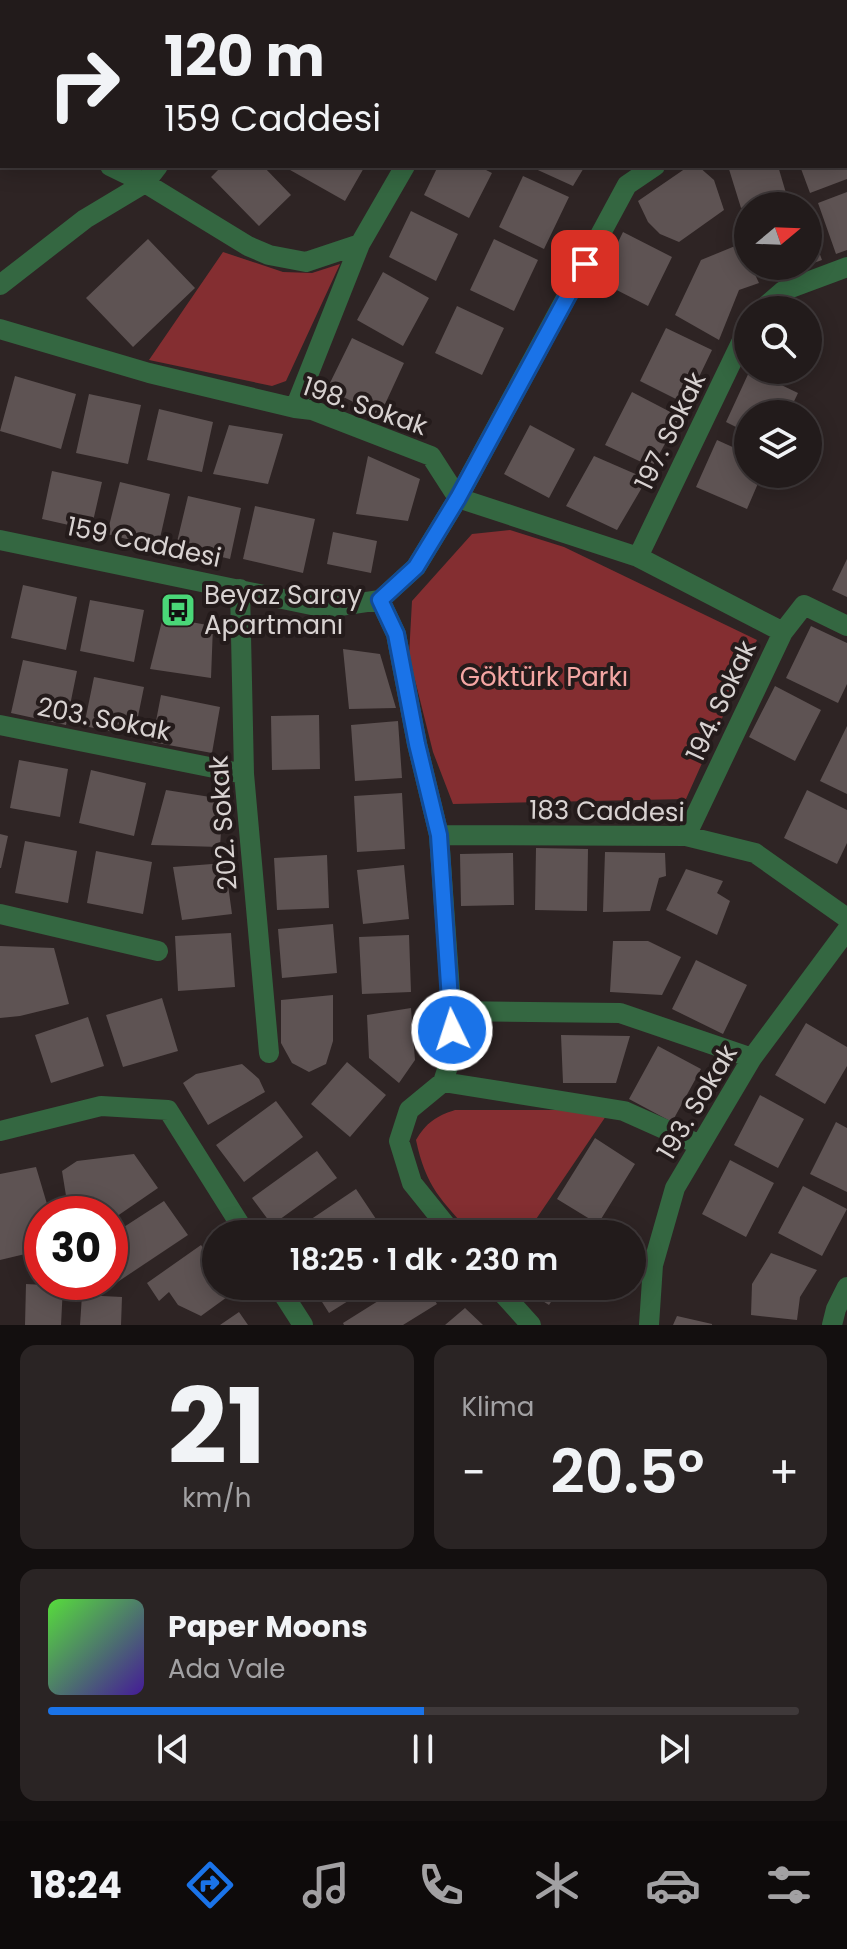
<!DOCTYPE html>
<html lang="tr">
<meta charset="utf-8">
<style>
body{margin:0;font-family:Poppins,sans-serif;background:#2a2424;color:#f1f3f6;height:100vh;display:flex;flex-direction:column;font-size:30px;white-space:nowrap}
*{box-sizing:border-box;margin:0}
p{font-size:26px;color:#a2a1a3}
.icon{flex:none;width:44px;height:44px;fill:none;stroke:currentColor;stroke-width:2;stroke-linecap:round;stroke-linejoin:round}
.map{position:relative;height:1325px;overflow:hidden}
.side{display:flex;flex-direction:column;gap:20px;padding:20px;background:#130f0f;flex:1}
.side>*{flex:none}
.top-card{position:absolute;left:0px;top:0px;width:848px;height:168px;box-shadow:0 4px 20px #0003,0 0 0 2px #3f393a;background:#221b1b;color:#f1f3f6;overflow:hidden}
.needle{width:52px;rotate:71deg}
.buttons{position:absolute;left:734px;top:192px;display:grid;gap:16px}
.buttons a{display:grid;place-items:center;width:88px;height:88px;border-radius:50%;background:#221b1b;box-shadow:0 4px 20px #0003,0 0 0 2px #3f393a;font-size:40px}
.speed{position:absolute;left:24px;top:1196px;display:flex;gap:16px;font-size:40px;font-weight:700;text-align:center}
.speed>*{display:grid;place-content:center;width:104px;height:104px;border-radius:50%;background:#221b1b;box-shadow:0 4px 20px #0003,0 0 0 2px #3f393a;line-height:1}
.speed .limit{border:12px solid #d22;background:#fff;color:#111}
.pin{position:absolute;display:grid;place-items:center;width:68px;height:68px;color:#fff;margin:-34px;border-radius:16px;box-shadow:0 4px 12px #0006}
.me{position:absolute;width:88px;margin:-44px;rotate:356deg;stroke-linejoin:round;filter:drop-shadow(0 0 6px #0008)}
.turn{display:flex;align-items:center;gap:28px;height:168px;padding:0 32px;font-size:36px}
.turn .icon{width:104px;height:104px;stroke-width:2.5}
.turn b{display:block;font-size:56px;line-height:68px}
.big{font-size:60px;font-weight:600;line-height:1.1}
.side .card{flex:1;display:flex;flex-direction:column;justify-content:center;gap:12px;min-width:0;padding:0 28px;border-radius:16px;background:#2a2424}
.side .dial{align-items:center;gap:0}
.dial b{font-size:104px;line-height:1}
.song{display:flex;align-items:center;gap:24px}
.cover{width:96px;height:96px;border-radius:12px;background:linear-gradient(135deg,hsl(110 70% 55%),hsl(260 70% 35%))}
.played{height:8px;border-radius:4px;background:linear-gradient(90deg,#1a73e8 50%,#3f393a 50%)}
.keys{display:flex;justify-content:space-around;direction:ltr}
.heat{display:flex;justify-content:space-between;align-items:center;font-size:44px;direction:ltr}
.side .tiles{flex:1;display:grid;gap:20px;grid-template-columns:1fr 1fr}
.card:last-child{grid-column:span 2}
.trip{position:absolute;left:202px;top:1220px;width:444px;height:80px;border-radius:40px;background:#221b1b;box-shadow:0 4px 20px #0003,0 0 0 2px #3f393a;font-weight:600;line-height:80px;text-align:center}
.tabs{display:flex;height:128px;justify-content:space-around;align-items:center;background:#0e0b0b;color:#a2a1a3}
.tabs .icon{width:56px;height:56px}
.tabs .selected{color:#1a73e8}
.tabs b{font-size:36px;color:#f1f3f6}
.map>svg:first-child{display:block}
.green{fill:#842e31}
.building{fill:#5e5353}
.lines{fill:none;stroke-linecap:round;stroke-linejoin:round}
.street{stroke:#346741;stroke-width:20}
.route-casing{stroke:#114b97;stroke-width:20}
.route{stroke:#1a73e8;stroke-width:14}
.labels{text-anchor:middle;stroke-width:8;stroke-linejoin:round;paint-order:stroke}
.street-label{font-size:26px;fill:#d8d2d1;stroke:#241b1b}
.poi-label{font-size:26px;fill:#d8d2d1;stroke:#241b1b;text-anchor:start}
.park-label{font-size:26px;fill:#f4a6a3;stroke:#241b1b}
</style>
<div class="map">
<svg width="847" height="1325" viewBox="0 0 847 1325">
<rect width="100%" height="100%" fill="#2e2424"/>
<path class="green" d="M223,252L283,272L312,273L340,264L286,381L272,386L149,360Z
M510,530L564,547L757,640L686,799L453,804L433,752L409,656L412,601L472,534Z
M455,1110H561L606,1116L526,1234H472C441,1200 426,1187 416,1140C426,1123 436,1116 455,1110Z"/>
<path class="building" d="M222,166H263L291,195L259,226L211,177Z
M283,166H365L345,201Z
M438,166H478L492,173L469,218L424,195Z
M529,166H585L573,186Z
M689,166H698L714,180L724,210L679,242L660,234L648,222L638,201Z
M728,166H778L786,193L741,208Z
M800,166H847V179L810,193Z
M523,176L569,197L544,249L499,227Z
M847,192V250L836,254L818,203Z
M411,211L458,234L436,281L389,257Z
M808,222L822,260L808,265Z
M623,232L672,257L648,306L599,281Z
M148,239L195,288L133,347L86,298Z
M494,239L538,260L514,311L470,290Z
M740,244L748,266H751L759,283L739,290L719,340L675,315L701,260Z
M762,266H802L767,279Z
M383,272L429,298L403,346L357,320Z
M457,306L504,328L482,375L435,353Z
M666,328L712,350L686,404L640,381Z
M352,338L404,363L380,415L327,389Z
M750,370L798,393L788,414H748V433L726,422Z
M15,376L76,394L61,449L0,431Z
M632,392L680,417L652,467L605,445Z
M89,394L141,405L128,464L76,453Z
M159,409L213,422L202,472L147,460Z
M229,425L283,434L268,484L213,474Z
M530,425L575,449L549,498L504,474Z
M717,440L748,454V474H762L747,509L696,487Z
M368,456L420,479L408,521L356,514Z
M594,456L647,479L617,530L566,506Z
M52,471L102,482L91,530L42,519Z
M120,482L170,494L158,547L107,534Z
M188,496L241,508L230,559L176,546Z
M255,506L315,519L303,573L243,559Z
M333,532L377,541L371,573L327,564Z
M847,559V597L832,590Z
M23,585L77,597L66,650L11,638Z
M90,600L144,610L134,662L80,651Z
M163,617L213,626L211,678L150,669Z
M811,626L847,643V684L838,703L786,678Z
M343,649L380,654L396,708L349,709Z
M23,660L77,671L66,725L11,713Z
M94,677L144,687L134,736L84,726Z
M775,686L821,710L795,761L749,737Z
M161,695L220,707L212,753L152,742Z
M319,715L320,769L272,770L271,716Z
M398,721L402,778L355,781L351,725Z
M847,726V794L820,781Z
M19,760L68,769L60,817L10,808Z
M91,770L146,783L134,836L79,823Z
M166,790L223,799L220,847L151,845Z
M807,790L847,810V843L837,864L784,838Z
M402,793L405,849L357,852L354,796Z
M0,834L8,836L1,868H0Z
M25,841L77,851L68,903L15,893Z
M536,848L588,849L587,911L535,910Z
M96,851L152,862L143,914L87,903Z
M605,852L665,853L666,876L659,878L650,911L603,912Z
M513,853L514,905L461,906L460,854Z
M327,855L329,908L277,910L274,858Z
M225,863L232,914L182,920L173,867Z
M404,865L409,919L363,924L357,870Z
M686,869L723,881L717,893L730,901L717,935L666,910Z
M333,924L337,973L282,978L278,929Z
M231,933L235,987L178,991L175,936Z
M409,935L411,992L362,994L359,937Z
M613,941H648L681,957L662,995L610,992Z
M0,946L54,948L69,1004L20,1016L0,1018Z
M696,960L747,985L723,1034L672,1009Z
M333,995V1041L326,1064L309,1072L292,1063L281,1043V1000Z
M162,998L178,1051L123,1067L106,1015Z
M411,1008L415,1060L399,1083L369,1058L367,1015Z
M88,1017L104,1066L51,1083L35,1035Z
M806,1023L847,1047V1066L825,1104L775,1075Z
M561,1035L630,1036L616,1083H563Z
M658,1046L701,1069L672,1122L629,1099Z
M347,1062L386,1095L350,1137L311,1104Z
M242,1064L259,1079L265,1092L208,1125L183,1083L196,1074Z
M760,1095L804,1119L778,1168L734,1145Z
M276,1101L303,1137L244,1182L216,1145Z
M836,1122L847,1128V1192L810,1174Z
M595,1138L635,1164L598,1224L557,1199Z
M317,1151L337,1178L272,1225L252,1198Z
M134,1154L158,1188L110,1221V1214H73L68,1208L62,1171L77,1161Z
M730,1160L774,1183L746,1237L702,1214Z
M36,1167L50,1214H42V1250L0,1260V1174Z
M803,1186L847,1209L822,1256L778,1233Z
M356,1189L378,1222L361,1234H289Z
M164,1201L188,1235L116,1283L110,1276V1236Z
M546,1219L570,1234H537Z
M201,1245L216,1266V1286H230L234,1292L201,1316L178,1305L169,1292L159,1301L147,1283Z
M771,1253L817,1270L800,1297L797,1320L751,1315L752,1284Z
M26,1284L63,1286L61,1325H25Z
M312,1286H372L329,1313Z
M402,1286H426L437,1304L403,1325H344L343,1323Z
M519,1286H561L549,1305Z
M82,1295L122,1297L121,1325H80Z
M465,1308L483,1325H445Z
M239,1312L248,1325H220Z
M677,1316L712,1324V1325H673Z"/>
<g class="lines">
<path class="street" d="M728,0L729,2
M116,2L117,0
M293,2L295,0
M494,2L495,0
M846,95H847
M0,103L2,105
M0,153L2,152
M110,166L145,183L248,246L269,255L306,262L360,244L405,166
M0,285L85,219L145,183L158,166
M761,310L783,291L847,267
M0,329L149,373L295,408L312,410L431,456L458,498L638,557L783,632L804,605L847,626
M295,408L360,244
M0,540L326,608L380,600L416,567L458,498L627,185L655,166
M638,557L748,328
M240,589L244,774L269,1053
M380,600L396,634L417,744L439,835L454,1048L443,1082L409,1110L399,1141L412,1183L453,1234
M0,725L244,774
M439,835L686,836L755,853L847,918
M686,836L783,632
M0,914L158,951
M451,1011L620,1013L752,1058
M443,1082L624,1111L700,1145
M0,1131L101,1106L168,1110L246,1234
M278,1286L303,1325
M496,1286L531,1325
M649,1325L653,1265L675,1188L752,1058L847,930
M832,1325L836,1309L847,1287"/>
</g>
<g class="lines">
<defs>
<path id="route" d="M452,1030L439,835L417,744L396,634L380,600L416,567L458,498L585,264"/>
</defs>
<use href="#route" class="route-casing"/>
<use href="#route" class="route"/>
</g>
<defs>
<symbol id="bus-square" viewBox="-11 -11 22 22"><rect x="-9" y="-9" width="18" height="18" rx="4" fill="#4ad778" stroke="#241b1b"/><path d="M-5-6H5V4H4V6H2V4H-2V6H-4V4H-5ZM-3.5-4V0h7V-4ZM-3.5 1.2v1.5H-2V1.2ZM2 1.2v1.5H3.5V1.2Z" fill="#111"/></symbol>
</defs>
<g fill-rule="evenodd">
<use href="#bus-square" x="158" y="590" width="40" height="40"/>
</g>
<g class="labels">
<g class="street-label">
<text transform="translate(365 406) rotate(19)" y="9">198. Sokak</text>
<text transform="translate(670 431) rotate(-64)" y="9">197. Sokak</text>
<text transform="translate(144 542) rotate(12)" y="9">159 Caddesi</text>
<text transform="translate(721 701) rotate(-65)" y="9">194. Sokak</text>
<text transform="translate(104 719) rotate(11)" y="9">203. Sokak</text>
<text transform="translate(607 811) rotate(1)" y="9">183 Caddesi</text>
<text transform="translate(223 823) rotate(-94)" y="9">202. Sokak</text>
<text transform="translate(697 1102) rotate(-59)" y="9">193. Sokak</text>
</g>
<g class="poi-label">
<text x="204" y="604">Beyaz Saray<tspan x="204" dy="30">Apartmanı</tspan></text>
</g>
<g class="park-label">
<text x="544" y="686">Göktürk Parkı</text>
</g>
</g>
</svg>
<div class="buttons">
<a><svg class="needle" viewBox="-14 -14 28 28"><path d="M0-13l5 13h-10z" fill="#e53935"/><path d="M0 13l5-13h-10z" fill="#a2a1a3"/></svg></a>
<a><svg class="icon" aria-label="search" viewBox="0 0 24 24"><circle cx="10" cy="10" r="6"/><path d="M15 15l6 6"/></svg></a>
<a><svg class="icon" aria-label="layers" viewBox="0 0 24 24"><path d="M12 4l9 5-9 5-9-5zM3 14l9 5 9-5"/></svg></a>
</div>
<div class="speed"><div class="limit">30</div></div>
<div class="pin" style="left:585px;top:264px;background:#d93025"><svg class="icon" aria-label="arrive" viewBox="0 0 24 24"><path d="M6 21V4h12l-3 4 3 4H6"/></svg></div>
<svg class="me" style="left:452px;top:1030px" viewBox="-20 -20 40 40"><circle r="17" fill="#1a73e8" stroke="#fff" stroke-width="3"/><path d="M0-11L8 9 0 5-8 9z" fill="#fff"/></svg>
<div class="trip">18:25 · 1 dk · 230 m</div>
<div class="top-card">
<div class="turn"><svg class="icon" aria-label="right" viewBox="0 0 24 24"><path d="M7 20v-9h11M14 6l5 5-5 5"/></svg><div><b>120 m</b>159 Caddesi</div></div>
</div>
</div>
<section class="side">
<div class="tiles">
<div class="card dial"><b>21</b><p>km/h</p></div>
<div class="card"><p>Klima</p>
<div class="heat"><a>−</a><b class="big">20.5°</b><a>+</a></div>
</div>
<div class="card">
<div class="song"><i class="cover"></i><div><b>Paper Moons</b><p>Ada Vale</p></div></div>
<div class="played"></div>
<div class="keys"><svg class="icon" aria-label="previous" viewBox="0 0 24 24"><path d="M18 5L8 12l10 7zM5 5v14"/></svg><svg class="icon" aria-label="pause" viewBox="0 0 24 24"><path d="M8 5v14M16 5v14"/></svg><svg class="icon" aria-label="next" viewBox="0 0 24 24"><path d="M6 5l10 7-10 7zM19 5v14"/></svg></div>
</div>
</div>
</section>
<nav class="tabs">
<b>18:24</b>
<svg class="icon selected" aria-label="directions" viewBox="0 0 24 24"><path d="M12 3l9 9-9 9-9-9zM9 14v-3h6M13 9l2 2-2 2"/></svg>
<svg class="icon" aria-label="music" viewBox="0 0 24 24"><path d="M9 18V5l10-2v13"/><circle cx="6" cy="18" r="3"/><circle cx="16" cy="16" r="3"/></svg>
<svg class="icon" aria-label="phone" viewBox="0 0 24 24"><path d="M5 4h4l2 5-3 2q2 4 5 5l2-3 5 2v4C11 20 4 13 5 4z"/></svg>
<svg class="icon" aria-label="climate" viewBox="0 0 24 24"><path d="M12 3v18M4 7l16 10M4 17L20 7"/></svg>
<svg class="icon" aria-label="car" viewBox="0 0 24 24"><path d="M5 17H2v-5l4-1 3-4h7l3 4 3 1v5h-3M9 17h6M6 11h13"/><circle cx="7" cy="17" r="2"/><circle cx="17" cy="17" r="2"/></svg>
<svg class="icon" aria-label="filters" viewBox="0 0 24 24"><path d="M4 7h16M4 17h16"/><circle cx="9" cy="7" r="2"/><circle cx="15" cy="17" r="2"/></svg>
</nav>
